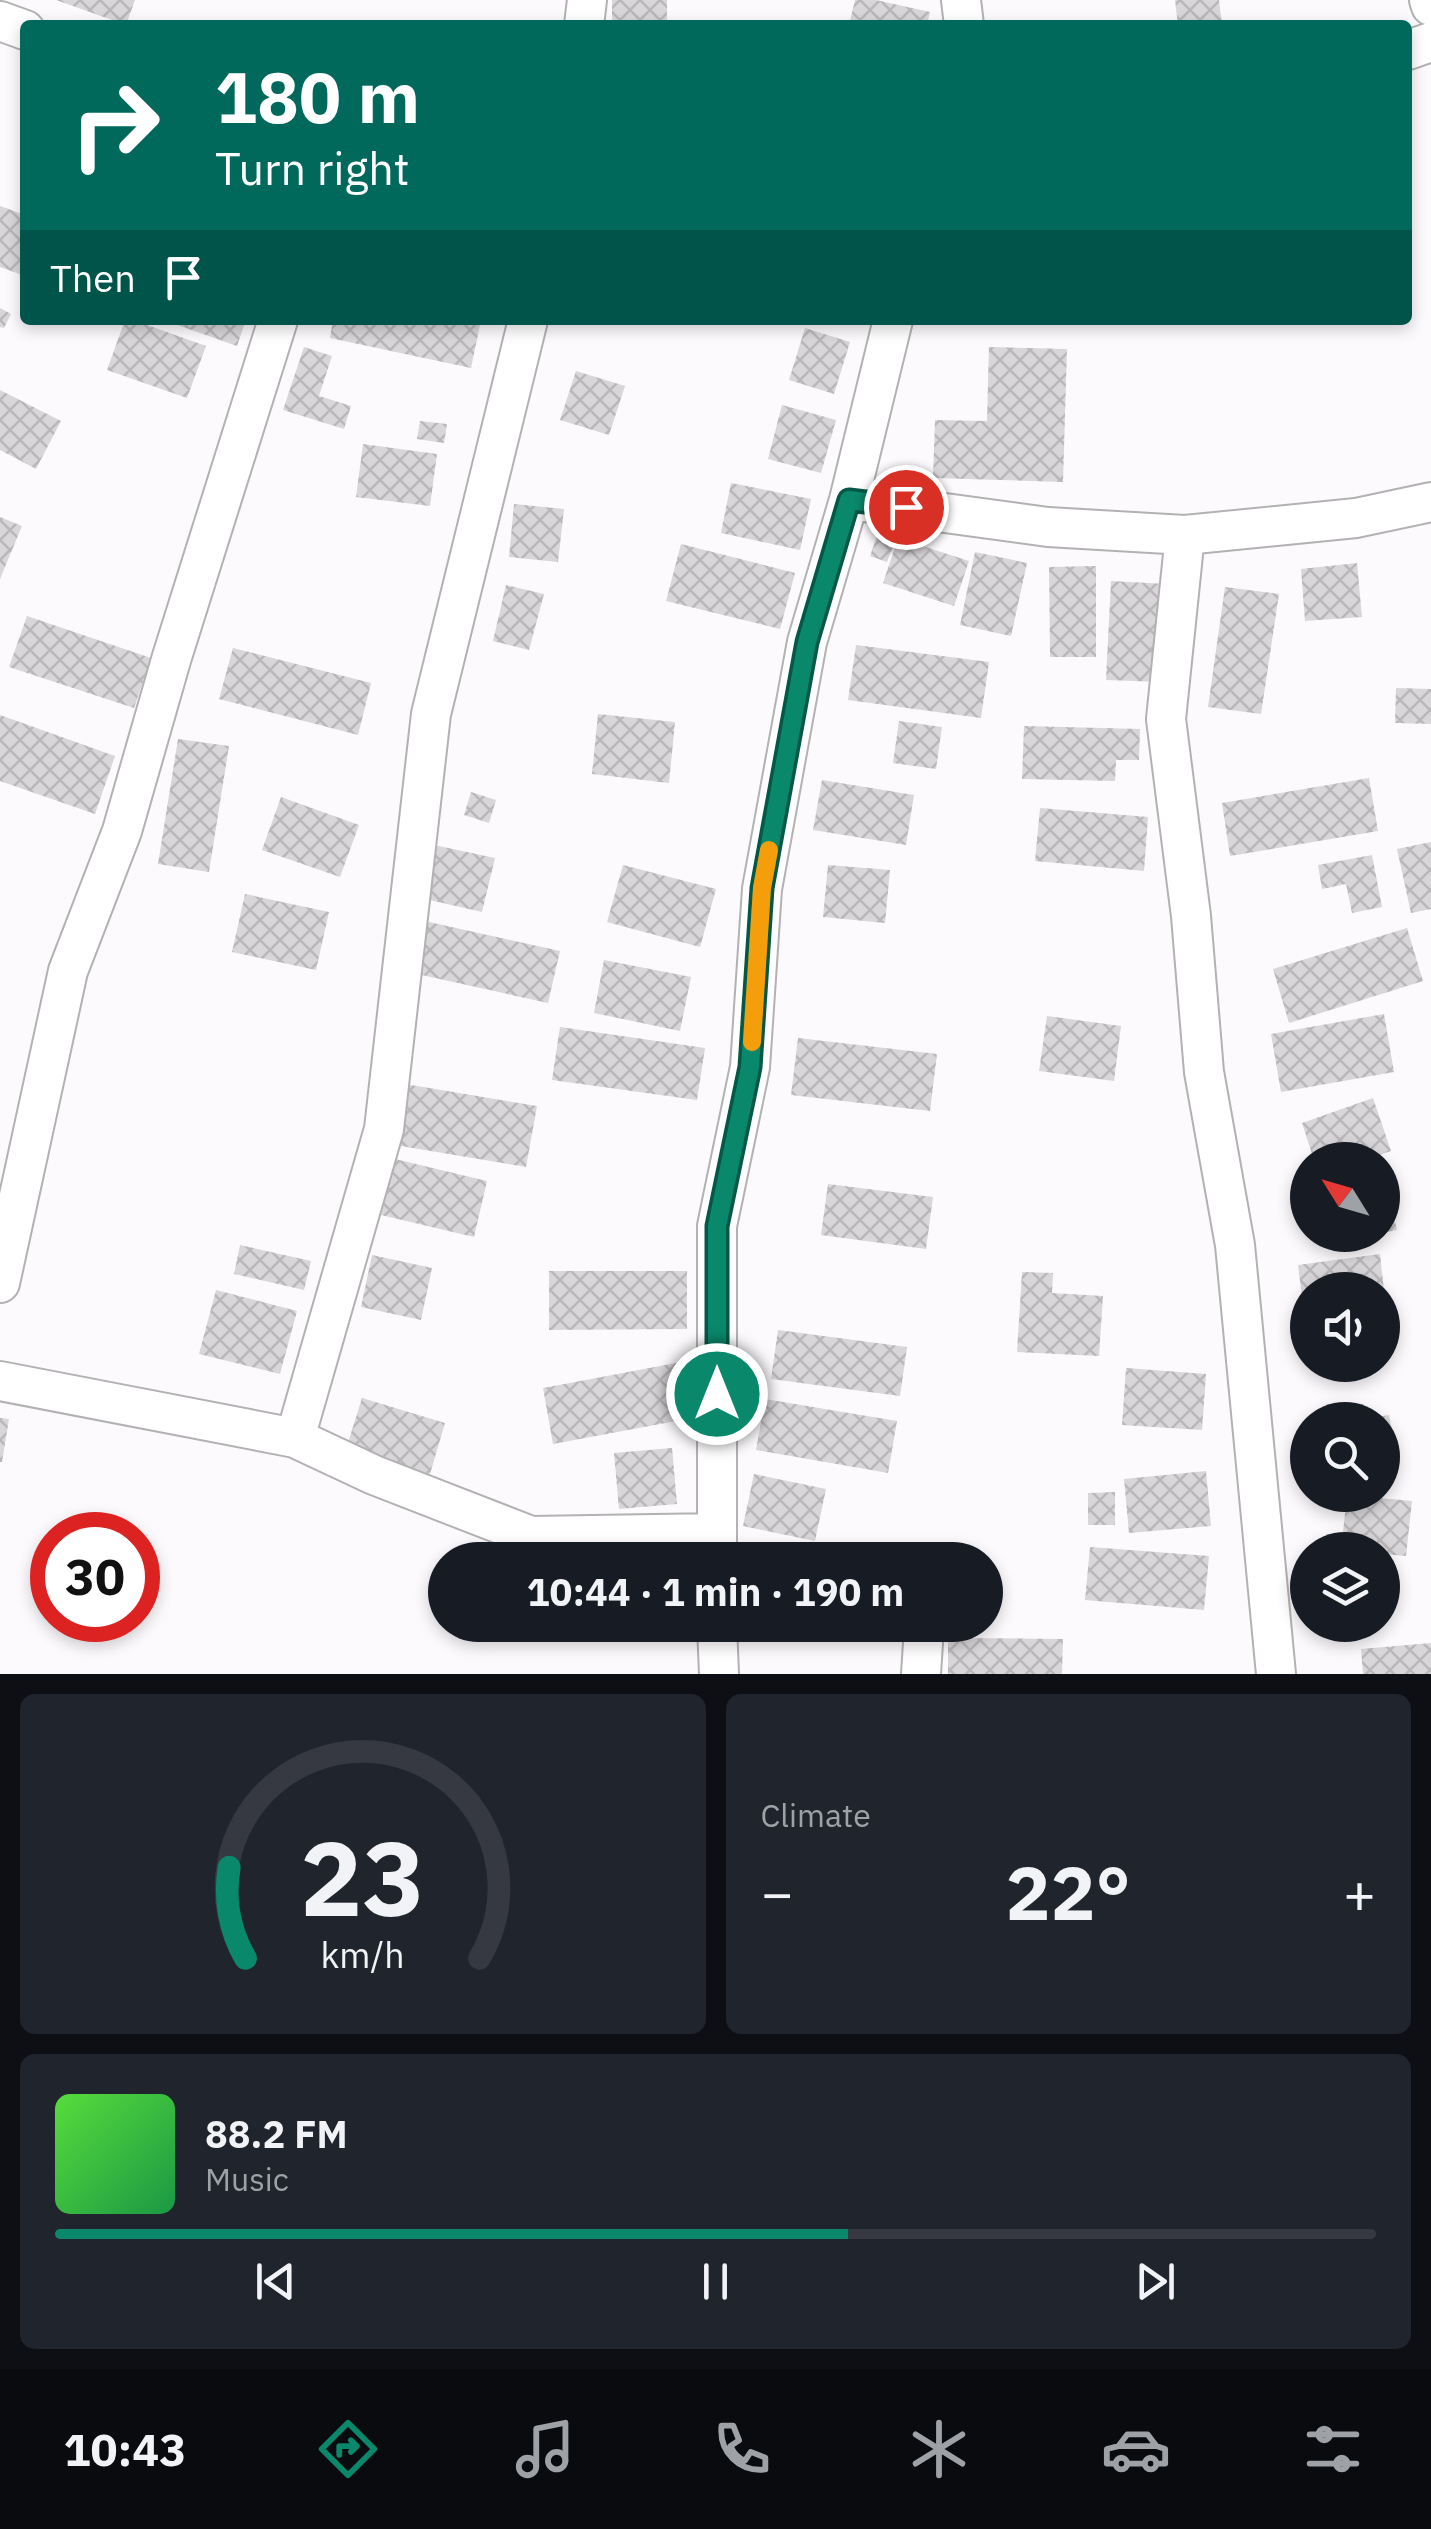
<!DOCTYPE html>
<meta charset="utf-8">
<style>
body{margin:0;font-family:"IBM Plex Sans",sans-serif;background:#20242c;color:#f1f3f6;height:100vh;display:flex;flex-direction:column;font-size:38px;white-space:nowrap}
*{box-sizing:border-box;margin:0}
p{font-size:32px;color:#9ea1a6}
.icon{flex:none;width:55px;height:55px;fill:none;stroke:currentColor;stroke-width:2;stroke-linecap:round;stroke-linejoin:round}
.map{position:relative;height:1674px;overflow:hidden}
.drawer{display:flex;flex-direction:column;gap:20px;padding:20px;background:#0d0f14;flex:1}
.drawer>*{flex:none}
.guide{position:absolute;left:20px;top:20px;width:1392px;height:305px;border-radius:10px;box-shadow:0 5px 15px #0003;background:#00695c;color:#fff;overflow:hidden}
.needle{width:65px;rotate:307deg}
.buttons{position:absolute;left:1290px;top:1142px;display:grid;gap:20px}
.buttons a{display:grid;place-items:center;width:110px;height:110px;border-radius:50%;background:#171b24;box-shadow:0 5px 15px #0003;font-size:50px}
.speed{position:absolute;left:30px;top:1512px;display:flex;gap:20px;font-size:50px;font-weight:700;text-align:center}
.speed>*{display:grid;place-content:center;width:130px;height:130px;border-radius:50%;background:#171b24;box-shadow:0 5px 15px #0003;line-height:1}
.speed .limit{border:15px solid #d22;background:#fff;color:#111}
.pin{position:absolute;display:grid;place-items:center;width:85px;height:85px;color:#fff;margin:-42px;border:5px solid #fff;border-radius:50%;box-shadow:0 2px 10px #0007}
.me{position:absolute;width:110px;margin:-55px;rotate:0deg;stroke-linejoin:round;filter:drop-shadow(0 0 8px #0008)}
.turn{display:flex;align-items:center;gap:35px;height:210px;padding:0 30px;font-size:45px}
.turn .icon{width:130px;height:130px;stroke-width:2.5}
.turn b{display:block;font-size:70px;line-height:85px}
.then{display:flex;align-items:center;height:95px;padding:0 30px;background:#0003;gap:20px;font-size:38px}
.big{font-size:75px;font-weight:800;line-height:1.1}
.drawer .widget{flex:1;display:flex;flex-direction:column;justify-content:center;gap:15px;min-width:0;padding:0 35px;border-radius:15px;background:#20242c}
.drawer .dial{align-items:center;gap:0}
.dial svg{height:260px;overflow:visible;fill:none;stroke:#363941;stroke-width:7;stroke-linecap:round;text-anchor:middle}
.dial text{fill:#f1f3f6;stroke:none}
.song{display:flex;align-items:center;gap:30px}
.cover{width:120px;height:120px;border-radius:15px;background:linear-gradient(135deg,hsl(110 70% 55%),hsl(140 70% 35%))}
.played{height:10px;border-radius:5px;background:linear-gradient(90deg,#0a886b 60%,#363941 60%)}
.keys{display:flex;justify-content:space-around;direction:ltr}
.heat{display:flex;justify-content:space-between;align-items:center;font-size:55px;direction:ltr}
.drawer .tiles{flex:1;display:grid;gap:20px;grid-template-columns:1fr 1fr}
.widget:last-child{grid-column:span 2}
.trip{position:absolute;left:428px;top:1542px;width:575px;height:100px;border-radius:50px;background:#171b24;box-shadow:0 5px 15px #0003;font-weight:800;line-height:100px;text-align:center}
.dock{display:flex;height:160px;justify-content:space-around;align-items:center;background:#090b0e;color:#9ea1a6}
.dock .icon{width:70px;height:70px}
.dock .selected{color:#0a886b}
.dock b{font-size:45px;color:#f1f3f6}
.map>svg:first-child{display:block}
.building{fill:url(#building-cross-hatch)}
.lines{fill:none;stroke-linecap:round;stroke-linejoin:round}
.street-casing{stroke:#b3b1b3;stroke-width:42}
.street{stroke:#fff;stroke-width:38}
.route-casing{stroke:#065846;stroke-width:25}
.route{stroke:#0a886b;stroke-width:18}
.slow{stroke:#f59e0b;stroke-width:18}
</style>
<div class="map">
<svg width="1431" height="1674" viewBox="0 0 1431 1674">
<defs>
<pattern id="building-cross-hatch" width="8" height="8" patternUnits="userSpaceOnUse" patternTransform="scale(2.5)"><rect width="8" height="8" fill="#d8d6d8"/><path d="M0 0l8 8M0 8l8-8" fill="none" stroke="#b9b7b9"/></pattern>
</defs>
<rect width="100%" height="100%" fill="#fcfafd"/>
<path class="building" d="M56,0H135L126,25Z
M612,0H667V24H612Z
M855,0H876L930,12L927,25H849Z
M1175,0H1219L1222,25H1178Z
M0,206L25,215V276L0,267Z
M0,308L11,314L4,328L0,327Z
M125,320H133L206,346L187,398L107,370Z
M163,320H246L237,346Z
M333,320H481L471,368L330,338Z
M805,328L850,342L834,394L789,380Z
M304,347L332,356L319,396L351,406L344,429L283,410Z
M989,347L1067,349L1063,482L933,478L935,420L987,421Z
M576,371L625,386L609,435L560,420Z
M0,390L61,421L36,469L0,450Z
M782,405L836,420L821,473L768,459Z
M420,421L447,424L444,443L417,439Z
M363,444L437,454L430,506L356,497Z
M731,483L811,499L800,550L721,533Z
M514,504L564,509L558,562L509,557Z
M0,517L22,526L0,579Z
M880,527L898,534L887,562L870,556Z
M898,538L969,561L954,606L883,583Z
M681,544L795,573L780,629L666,601Z
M975,552L1027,563L1011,636L960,625Z
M1357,563L1362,617L1305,621L1301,569Z
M1096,566V657H1050L1049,567Z
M1111,581L1167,584L1162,682L1106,680Z
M506,585L544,594L529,650L493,641Z
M1225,587L1279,594L1261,714L1208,707Z
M27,616L151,658L134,708L9,667Z
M856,645L989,662L981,718L848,700Z
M233,648L371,683L358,735L219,699Z
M1396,688L1431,689V724L1395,723Z
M598,714L675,722L669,783L592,774Z
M0,715L115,756L95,814L0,781Z
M899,721L942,727L936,769L893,763Z
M1024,726L1140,729L1139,760H1116L1115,781L1022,779Z
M178,739L229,746L209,872L158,864Z
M1369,778L1378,831L1230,856L1222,803Z
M822,780L914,795L906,845L813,830Z
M471,792L496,800L489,823L464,815Z
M281,797L359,825L340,877L262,850Z
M1040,808L1148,817L1144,871L1035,861Z
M1431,842V909L1411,913L1397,849Z
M434,845L495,858L482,912L421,898Z
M1372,855L1382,907L1352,913L1346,884L1322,889L1318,865Z
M623,865L716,889L700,947L607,922Z
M828,865L890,870L885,923L823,917Z
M245,894L329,912L316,970L232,952Z
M420,920L560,951L548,1003L408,972Z
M1407,928L1423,981L1289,1023L1273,969Z
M604,960L691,977L680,1031L594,1013Z
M1384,1014L1394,1072L1281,1092L1271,1034Z
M1047,1016L1121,1026L1114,1081L1039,1071Z
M560,1027L705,1048L697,1100L552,1080Z
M798,1038L937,1054L930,1111L791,1095Z
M405,1084L537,1106L526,1167L395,1145Z
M1373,1098L1391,1151L1365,1160H1314L1302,1123Z
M395,1159L487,1181L474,1237L381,1215Z
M1382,1166L1397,1230L1382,1233Z
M1308,1180V1214L1300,1216L1293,1183Z
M828,1184L933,1197L926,1249L821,1235Z
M1328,1235H1363V1237L1330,1243Z
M240,1245L311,1261L304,1290L234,1274Z
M1380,1254L1384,1290H1308L1305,1322L1298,1265Z
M372,1255L432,1268L421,1320L361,1307Z
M549,1271H687V1329L549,1330Z
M1022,1272L1053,1273L1052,1293L1103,1296L1099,1356L1017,1352Z
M216,1290L297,1311L280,1374L199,1354Z
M778,1330L907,1347L900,1396L771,1379Z
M676,1363L687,1419L553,1444L543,1388Z
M1126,1368L1206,1374L1202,1430L1122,1425Z
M362,1398L445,1423L430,1474L346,1449Z
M765,1399L897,1421L888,1473L756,1450Z
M1389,1415L1399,1465L1382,1468V1420L1372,1418Z
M0,1418L9,1419L2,1462H0Z
M672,1448L677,1504L619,1509L614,1453Z
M1206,1471L1211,1526L1129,1533L1124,1479Z
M754,1474L826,1489L815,1541L743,1526Z
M1115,1492V1525H1088V1493Z
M1347,1495L1412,1501L1406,1556L1382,1554V1550H1341Z
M1090,1547L1209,1556L1204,1610L1085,1600Z
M948,1638L1063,1639L1062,1674H948Z
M1431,1643V1674H1363L1361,1649Z"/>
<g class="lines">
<defs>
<path id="street" d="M961,0L964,25
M1429,0L1431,6
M0,21L25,30
M584,25L587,0
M1408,50L1431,42
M849,500L1048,527L1185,535L1356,518L1431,502
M1185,535L1166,719L1191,916L1204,1072L1235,1245L1276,1674
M0,1283L68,971L122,831L171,660L278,320
M0,1381L295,1438L374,1475L531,1536L717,1533
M295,1438L384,1129L431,714L528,320
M717,1560V1226L750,1067L762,889L807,642L849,500L893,320
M717,1625L719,1674
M921,1674L923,1643"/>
</defs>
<use href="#street" class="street-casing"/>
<use href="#street" class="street"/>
</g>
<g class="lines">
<defs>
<path id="route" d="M717,1394V1226L750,1067L762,888L807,642L849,500L906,507"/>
</defs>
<use href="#route" class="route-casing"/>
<use href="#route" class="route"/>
<path class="slow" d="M752,1042L762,888L769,850"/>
</g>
</svg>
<div class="buttons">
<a><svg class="needle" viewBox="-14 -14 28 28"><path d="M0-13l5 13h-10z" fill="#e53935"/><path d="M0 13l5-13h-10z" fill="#9ea1a6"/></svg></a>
<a><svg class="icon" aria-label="sound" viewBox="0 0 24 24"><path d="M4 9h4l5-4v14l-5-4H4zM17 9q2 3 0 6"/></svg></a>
<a><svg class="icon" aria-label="search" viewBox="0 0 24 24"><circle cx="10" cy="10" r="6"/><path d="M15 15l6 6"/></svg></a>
<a><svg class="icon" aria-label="layers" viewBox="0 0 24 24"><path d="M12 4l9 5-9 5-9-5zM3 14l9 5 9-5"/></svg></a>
</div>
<div class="speed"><div class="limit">30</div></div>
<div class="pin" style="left:906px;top:507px;background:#d93025"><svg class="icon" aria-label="arrive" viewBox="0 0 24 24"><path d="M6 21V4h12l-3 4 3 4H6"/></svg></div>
<svg class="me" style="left:717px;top:1394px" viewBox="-20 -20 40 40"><circle r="17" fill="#0a886b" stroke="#fff" stroke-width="3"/><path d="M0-11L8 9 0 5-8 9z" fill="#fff"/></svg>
<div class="trip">10:44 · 1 min · 190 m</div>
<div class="guide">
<div class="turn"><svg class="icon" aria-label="right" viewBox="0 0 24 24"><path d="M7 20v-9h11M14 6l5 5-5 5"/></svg><div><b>180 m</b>Turn right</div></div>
<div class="then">Then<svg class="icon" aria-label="arrive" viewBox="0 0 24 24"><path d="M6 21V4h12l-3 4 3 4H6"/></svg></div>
</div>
</div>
<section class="drawer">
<div class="tiles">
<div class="widget dial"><svg viewBox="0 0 100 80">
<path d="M14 69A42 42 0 1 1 86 69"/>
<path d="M14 69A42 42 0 0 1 9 41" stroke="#0a886b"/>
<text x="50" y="56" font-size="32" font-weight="700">23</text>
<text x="50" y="72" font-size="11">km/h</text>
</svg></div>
<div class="widget"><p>Climate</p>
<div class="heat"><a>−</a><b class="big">22°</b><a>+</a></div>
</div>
<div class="widget">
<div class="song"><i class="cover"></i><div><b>88.2 FM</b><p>Music</p></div></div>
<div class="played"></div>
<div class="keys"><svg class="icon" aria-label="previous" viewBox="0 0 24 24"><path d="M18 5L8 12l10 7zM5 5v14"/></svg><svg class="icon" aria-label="pause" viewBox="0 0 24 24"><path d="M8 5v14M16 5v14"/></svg><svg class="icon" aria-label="next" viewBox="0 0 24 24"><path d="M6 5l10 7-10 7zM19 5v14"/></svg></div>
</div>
</div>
</section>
<nav class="dock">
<b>10:43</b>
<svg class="icon selected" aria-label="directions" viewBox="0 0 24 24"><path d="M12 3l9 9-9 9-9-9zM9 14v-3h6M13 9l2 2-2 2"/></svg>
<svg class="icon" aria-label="music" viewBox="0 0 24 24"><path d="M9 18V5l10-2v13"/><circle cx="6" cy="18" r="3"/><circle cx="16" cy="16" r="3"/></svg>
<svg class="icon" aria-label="phone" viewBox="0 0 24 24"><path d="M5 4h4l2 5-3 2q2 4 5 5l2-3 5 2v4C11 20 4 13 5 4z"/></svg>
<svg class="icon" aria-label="climate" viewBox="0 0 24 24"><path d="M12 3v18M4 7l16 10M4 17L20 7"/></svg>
<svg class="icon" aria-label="car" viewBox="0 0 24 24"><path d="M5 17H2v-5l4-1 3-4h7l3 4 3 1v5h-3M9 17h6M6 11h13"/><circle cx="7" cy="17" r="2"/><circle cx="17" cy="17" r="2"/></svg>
<svg class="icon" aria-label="filters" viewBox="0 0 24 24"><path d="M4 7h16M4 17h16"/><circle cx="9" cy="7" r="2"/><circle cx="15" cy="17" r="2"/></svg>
</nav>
